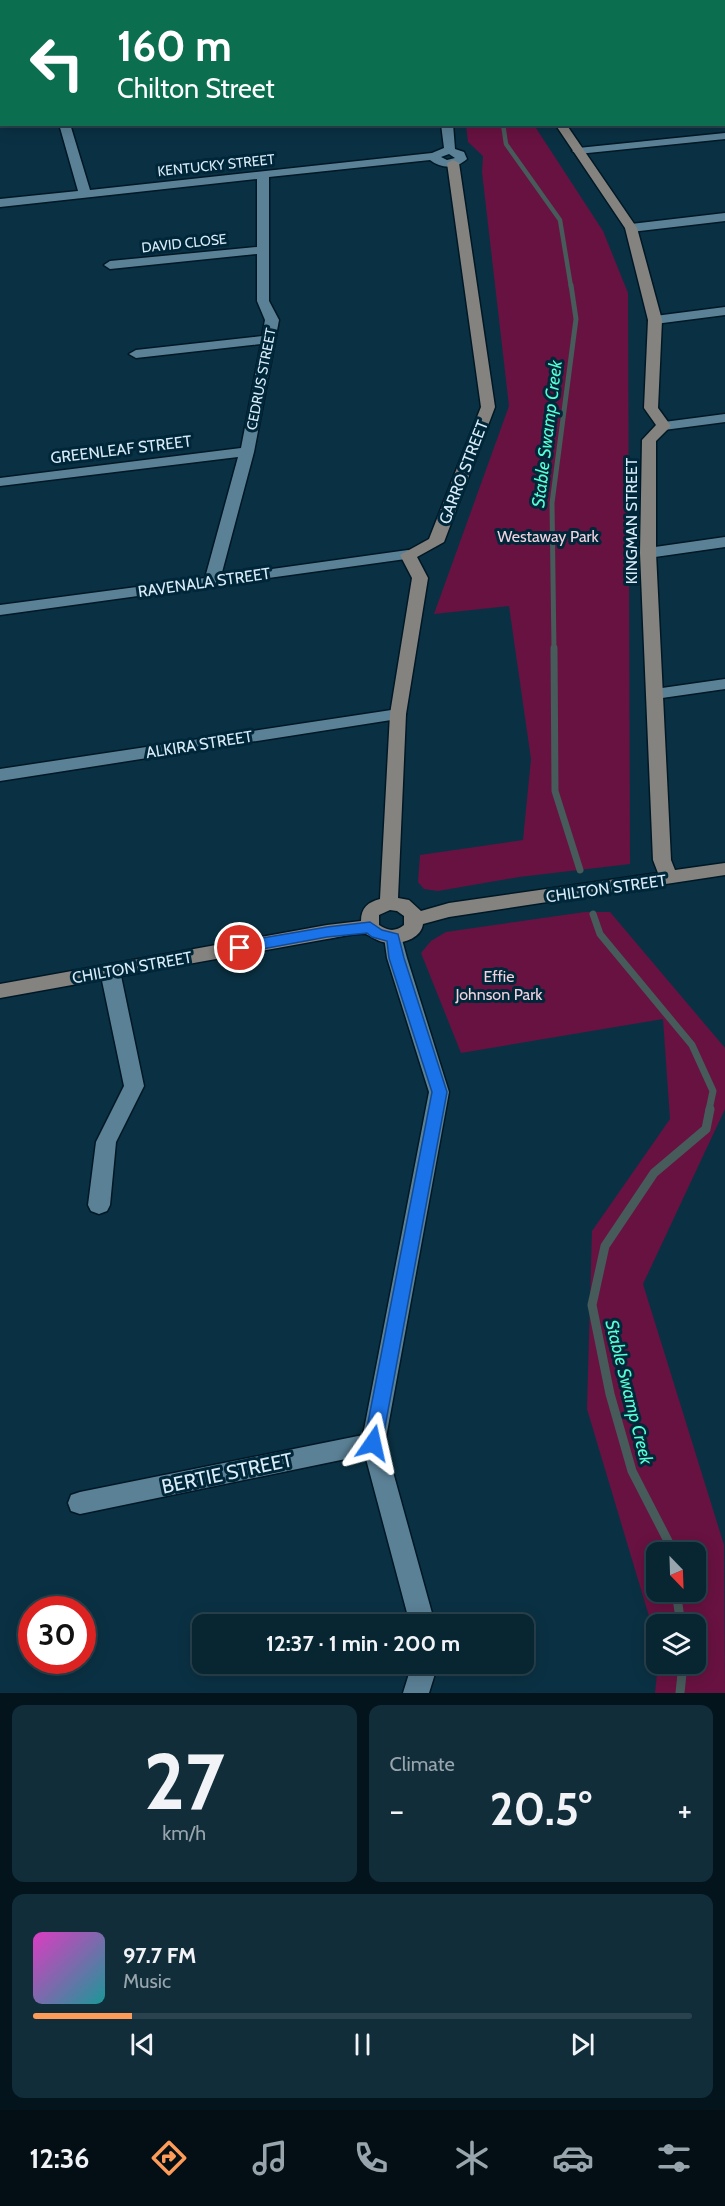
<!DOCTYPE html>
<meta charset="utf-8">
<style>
body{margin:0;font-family:Cabin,sans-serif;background:#112d3a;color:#f1f3f6;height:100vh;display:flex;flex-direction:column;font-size:22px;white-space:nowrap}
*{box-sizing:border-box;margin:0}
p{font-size:20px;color:#98a5ac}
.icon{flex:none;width:33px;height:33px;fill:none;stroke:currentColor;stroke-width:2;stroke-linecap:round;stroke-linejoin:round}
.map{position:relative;height:1693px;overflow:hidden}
.details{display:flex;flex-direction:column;gap:12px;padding:12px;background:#04141c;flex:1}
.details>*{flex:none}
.banner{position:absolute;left:0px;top:0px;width:726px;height:126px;box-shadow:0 3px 15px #0003,0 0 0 2px #29424d;background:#0b6e4f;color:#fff;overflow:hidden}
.needle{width:39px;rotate:157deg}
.tools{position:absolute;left:646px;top:1542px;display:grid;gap:12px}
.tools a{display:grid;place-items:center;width:60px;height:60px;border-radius:12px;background:#082532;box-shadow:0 3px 15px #0003,0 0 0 2px #29424d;font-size:30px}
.speed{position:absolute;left:18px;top:1596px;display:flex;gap:12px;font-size:30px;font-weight:700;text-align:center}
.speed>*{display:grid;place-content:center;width:78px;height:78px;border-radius:50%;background:#082532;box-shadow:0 3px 15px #0003,0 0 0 2px #29424d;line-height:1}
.speed .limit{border:9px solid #d22;background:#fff;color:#111}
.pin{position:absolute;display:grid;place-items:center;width:51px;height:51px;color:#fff;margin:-26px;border:3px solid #fff;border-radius:50%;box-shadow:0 2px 6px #0007}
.me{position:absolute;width:66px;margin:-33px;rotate:11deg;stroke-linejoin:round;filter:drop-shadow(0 0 4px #0008)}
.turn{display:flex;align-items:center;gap:21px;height:126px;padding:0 18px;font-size:27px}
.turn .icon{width:78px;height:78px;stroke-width:2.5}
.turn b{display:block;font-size:42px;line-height:51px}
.big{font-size:45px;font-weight:700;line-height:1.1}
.details .tile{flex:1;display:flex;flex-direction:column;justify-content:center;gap:9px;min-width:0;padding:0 21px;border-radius:12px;background:#112d3a}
.details .dial{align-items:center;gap:0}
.dial b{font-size:78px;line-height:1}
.song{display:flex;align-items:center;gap:18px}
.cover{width:72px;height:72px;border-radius:9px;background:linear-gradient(135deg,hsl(310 70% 55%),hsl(180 70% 35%))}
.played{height:6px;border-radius:3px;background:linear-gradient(90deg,#fe9b59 15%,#29424d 15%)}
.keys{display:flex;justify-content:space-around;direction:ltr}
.heat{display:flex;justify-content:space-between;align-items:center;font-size:33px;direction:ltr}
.details .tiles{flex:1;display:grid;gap:12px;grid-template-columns:1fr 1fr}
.tile:last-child{grid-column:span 2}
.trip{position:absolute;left:192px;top:1614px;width:342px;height:60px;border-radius:12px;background:#082532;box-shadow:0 3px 15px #0003,0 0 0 2px #29424d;font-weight:700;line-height:60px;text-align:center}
.tab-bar{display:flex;height:96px;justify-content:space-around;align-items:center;background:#030f14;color:#98a5ac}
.tab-bar .icon{width:42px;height:42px}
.tab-bar .selected{color:#fe9b59}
.tab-bar b{font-size:27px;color:#f1f3f6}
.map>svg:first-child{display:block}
.green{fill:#681241;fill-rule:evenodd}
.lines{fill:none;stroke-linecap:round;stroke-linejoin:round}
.stream-far3{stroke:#465b5a;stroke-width:4.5}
.stream-far2{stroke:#465b5a;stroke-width:5}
.stream-far1{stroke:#465b5a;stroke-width:7}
.stream{stroke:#465b5a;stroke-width:9}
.street-casing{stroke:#001825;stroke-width:3}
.secondary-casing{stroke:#001825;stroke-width:3}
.street{fill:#5b8196;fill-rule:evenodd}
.secondary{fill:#84837f;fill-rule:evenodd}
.route{fill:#1a73e8;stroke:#114b97;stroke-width:1.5}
.labels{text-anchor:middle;stroke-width:6;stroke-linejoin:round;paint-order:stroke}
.far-street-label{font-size:14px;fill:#d8ecf8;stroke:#002739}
.street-label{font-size:16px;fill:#d8ecf8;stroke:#002739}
.park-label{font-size:16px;fill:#f1d2de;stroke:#002739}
.water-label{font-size:18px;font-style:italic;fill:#58fdd3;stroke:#002739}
.near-street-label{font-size:20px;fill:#d8ecf8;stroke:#002739}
</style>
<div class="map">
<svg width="725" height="1693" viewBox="0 0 725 1693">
<rect width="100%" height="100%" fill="#0a3143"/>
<path class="green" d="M466,125H534L603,231L628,293L630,864L519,877L438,891L424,889L418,882L420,855L523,840L531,759L509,606L434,614L509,406L482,172L483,156L468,142Z
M585,912H610L725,1048V1109L643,1284L724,1545L725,1693H655L658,1664H696V1624H657V1643L587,1409L592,1231L670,1119L663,1019L461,1053L421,953L431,941L446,932ZM696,1552V1592H657V1552Z"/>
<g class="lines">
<path class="stream-far3" d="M503,124L506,144L560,220L571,287"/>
<path class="stream-far2" d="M554,650L552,503L576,319L571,285"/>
<path class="stream-far1" d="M554,648L555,791L580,870
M593,914L600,934L692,1045L713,1091L709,1110"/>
<path class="stream" d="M670,1552L668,1541L632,1471L610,1394L592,1305L605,1246L654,1173L706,1129L710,1109
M676,1592L681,1624
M680,1693L683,1664"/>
<defs>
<path id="street" d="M13,0H23L24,2H14Z
M233,0H243L244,2H234Z
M390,0H400L401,2H391Z
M724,61H725V67H724Z
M59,124H70L90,190L432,153L444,148L441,124H453L455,149L464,152L467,159C456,169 442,169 430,160L269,177V301L279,320L254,452L221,576L408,550L413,552L416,555L413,558L0,615V605L205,578L238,457L0,486V478L241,448L261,344L136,358L129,354L136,350L262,336L265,320L257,301V254L110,269L104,265L110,261L257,247V179L0,207V199L78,191ZM449,154L455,158L447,160L441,157Z
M725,133V139L578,154L572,151L578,148Z
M725,213V221L631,232L625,228L631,224Z
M725,307V315L655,324L648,320L655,316Z
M725,414V422L664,430L657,426L664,422Z
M725,537V547L648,558L640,553L648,548Z
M725,679V689L655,699L649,698L647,694L649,690L655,689Z
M398,709L404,710L406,714L404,718L0,781V769Z
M393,930L400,932L407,958L449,1092L385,1443L435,1624H410L365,1455L80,1514L71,1511L68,1503L71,1495L80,1492L363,1435L429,1092L387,958L384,937L386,932Z
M110,964L117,966L120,971L144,1086L116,1142L110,1205L107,1211L99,1214L91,1211L88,1205L96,1142L124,1086L100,971L103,966Z
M412,1664H438L429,1693H403Z"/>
<path id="secondary" d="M561,0H571V2H561Z
M555,124H566L637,228L662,320L658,408L671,426L656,441V553L671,860L675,870L725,863V875L449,917L423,924C421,940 397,946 383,942C377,941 371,936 366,934C358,932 336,938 327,939L0,998V984L327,925L361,921C361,908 368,902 380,899L390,714L412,578L400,555L429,539L481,407L447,163L453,160L459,163L495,407L444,542L417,557L428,578L406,714L398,898L409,900L421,911L449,903L658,873L653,860L640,553L642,440L656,425L644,408L648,320L625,228ZM390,910L397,911L404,916V925C395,932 388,931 379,925V915Z"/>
</defs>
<use href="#street" class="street-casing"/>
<use href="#secondary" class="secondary-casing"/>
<use href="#street" class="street"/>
<use href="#secondary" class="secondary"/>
</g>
<path class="route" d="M370,922L382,930L398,934L404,958L447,1092L382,1443L380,1449L373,1451L367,1449L364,1443L432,1092L389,958L387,941L372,937L367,933L327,937L240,953L233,948L240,942L327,927Z"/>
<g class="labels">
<g class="far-street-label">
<text transform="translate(216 165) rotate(-6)" y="5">KENTUCKY STREET</text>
<text transform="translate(184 243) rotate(-6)" y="5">DAVID CLOSE</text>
<text transform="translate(261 379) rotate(-79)" y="5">CEDRUS STREET</text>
</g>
<g class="street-label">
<text transform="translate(121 449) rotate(-7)" y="6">GREENLEAF STREET</text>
<text transform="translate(463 472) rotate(-69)" y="6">GARRO STREET</text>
<text transform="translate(631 521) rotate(-90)" y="6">KINGMAN STREET</text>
<text transform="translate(204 582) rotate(-8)" y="6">RAVENALA STREET</text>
<text transform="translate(199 744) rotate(-9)" y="6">ALKIRA STREET</text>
<text transform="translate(606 888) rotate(-8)" y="6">CHILTON STREET</text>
<text transform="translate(132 967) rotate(-10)" y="6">CHILTON STREET</text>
</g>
<g class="park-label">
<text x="548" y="542">Westaway Park</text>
<text x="499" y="982">Effie<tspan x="499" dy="18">Johnson Park</tspan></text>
</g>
<g class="water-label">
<text transform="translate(547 434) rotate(-83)" y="6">Stable Swamp Creek</text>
<text transform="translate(629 1392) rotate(76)" y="6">Stable Swamp Creek</text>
</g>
<g class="near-street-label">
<text transform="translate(227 1473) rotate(-12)" y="7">BERTIE STREET</text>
</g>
</g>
</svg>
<div class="tools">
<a><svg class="needle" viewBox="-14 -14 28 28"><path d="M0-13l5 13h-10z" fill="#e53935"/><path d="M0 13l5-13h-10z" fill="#98a5ac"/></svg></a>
<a><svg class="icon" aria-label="layers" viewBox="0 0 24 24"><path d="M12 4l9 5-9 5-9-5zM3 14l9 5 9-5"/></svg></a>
</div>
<div class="speed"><div class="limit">30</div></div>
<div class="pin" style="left:240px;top:948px;background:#d93025"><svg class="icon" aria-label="arrive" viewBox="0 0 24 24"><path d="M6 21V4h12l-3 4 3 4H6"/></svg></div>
<svg class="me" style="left:373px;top:1443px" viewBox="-20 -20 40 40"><path d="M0-17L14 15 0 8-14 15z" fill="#1a73e8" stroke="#fff" stroke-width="4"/></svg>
<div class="trip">12:37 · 1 min · 200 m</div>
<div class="banner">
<div class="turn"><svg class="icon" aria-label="left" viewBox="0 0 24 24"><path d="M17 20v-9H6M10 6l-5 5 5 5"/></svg><div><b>160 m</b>Chilton Street</div></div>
</div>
</div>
<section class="details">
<div class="tiles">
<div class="tile dial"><b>27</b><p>km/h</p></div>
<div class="tile"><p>Climate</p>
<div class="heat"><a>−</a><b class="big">20.5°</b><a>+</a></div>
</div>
<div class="tile">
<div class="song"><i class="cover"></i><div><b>97.7 FM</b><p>Music</p></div></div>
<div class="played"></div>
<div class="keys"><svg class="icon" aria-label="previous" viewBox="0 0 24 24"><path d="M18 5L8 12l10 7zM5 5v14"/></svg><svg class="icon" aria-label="pause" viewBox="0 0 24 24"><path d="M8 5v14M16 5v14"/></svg><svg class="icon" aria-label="next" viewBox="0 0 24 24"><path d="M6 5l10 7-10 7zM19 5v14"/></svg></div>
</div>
</div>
</section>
<nav class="tab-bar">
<b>12:36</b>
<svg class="icon selected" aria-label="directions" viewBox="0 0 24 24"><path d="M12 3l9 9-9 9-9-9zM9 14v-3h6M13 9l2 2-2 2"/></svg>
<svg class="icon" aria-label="music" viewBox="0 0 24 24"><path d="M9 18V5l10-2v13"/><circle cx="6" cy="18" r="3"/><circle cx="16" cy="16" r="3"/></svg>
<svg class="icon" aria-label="phone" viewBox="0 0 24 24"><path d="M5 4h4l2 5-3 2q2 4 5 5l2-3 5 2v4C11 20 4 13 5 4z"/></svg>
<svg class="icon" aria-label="climate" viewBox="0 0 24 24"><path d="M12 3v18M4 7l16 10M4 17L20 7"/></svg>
<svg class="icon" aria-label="car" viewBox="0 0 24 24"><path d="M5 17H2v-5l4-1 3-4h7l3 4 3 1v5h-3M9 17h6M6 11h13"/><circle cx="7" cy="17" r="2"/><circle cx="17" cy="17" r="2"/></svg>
<svg class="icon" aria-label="filters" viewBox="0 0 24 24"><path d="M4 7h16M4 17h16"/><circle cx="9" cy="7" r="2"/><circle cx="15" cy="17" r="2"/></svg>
</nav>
